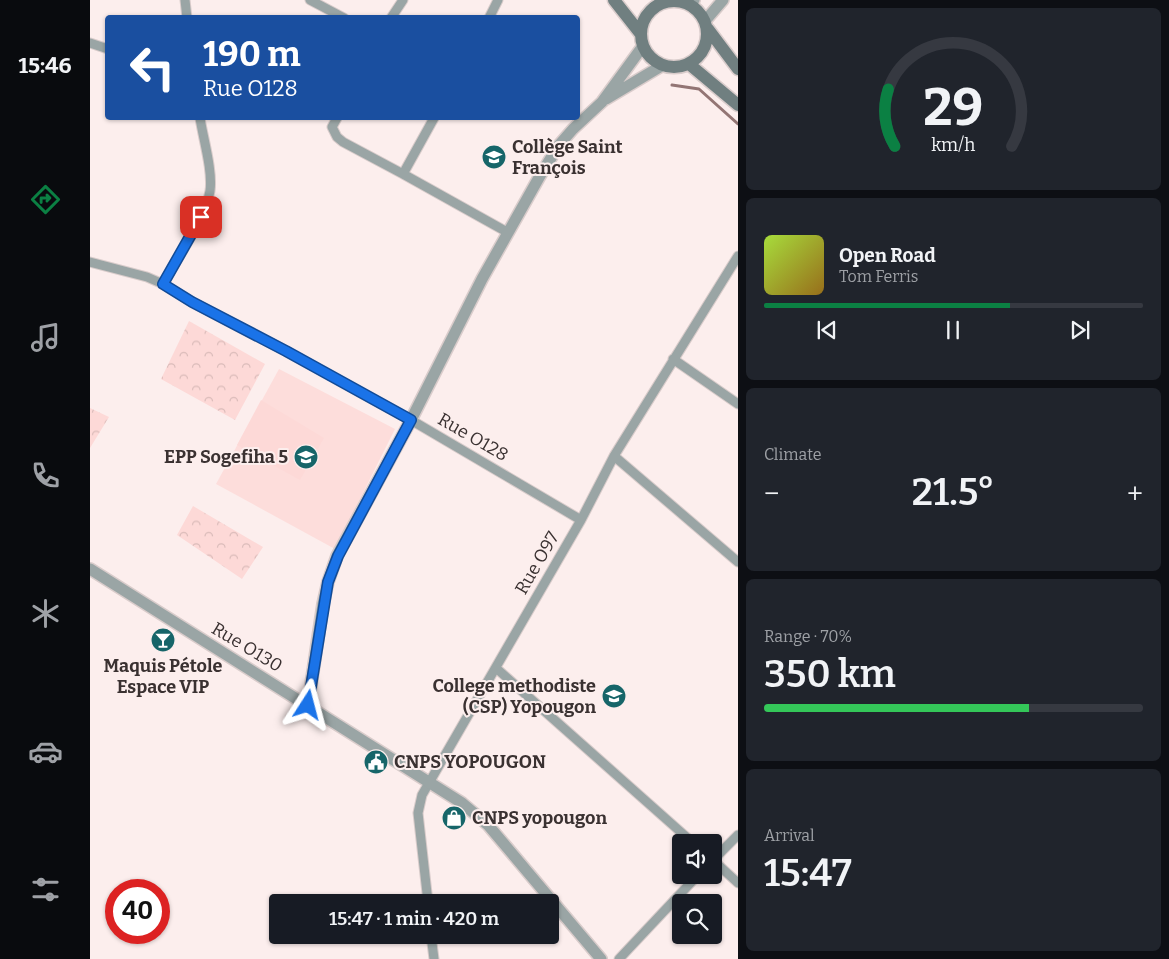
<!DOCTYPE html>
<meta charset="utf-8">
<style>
body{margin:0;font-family:Bitter,serif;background:#20242c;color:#f1f3f6;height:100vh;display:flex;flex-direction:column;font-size:19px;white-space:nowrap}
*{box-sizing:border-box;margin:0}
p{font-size:16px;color:#9ea1a6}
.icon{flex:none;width:28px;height:28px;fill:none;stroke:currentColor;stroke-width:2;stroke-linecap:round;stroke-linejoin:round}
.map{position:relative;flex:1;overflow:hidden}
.panel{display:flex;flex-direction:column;gap:8px;padding:8px;background:#0d0f14;width:431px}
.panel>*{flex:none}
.guide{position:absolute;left:15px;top:15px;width:475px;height:105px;border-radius:5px;box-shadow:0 1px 4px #0004;background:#1a4fa0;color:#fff;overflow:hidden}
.buttons{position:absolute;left:582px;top:834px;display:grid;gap:10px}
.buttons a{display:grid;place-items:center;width:50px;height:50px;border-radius:5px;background:#171b24;box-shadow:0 1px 4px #0004;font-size:25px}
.speed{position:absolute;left:15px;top:879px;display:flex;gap:10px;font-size:25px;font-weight:700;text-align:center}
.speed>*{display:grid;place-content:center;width:65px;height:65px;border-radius:50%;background:#171b24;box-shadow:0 1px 4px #0004;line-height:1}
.speed .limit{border:8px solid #d22;background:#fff;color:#111}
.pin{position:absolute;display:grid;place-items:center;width:42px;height:42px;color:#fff;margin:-21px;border-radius:10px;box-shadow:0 2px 8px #0006}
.me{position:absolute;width:55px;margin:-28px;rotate:9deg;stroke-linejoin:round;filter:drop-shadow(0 0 4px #0008)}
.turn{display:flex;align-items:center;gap:18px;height:105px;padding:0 15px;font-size:22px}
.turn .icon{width:65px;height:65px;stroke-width:2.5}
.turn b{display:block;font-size:35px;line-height:42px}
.big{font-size:38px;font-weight:600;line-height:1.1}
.panel .widget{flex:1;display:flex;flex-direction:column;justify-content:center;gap:8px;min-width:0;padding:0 18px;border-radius:8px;background:#20242c}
.panel .dial{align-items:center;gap:0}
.dial svg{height:130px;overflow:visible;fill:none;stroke:#363941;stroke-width:7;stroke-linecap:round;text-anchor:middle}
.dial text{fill:#f1f3f6;stroke:none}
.song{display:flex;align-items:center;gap:15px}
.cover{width:60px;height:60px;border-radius:8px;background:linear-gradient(135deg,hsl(80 70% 55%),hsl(40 70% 35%))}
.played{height:5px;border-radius:2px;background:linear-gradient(90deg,#0b8043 65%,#363941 65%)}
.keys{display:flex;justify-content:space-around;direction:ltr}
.heat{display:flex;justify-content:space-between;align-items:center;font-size:28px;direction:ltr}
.charge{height:8px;border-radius:4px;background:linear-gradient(90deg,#34c759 70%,#363941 0)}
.trip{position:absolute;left:179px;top:894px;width:290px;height:50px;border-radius:5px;background:#171b24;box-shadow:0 1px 4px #0004;font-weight:600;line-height:50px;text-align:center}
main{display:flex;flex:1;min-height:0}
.menu{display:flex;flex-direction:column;width:90px;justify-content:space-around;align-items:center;background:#090b0e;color:#9ea1a6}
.menu .icon{width:35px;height:35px}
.menu .on{color:#0b8043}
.menu b{font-size:22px;color:#f1f3f6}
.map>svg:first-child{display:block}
.built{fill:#fddddb}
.park{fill:url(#park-crowns)}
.pitch{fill:#fdd9d7}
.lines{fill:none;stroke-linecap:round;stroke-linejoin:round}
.stream{stroke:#937574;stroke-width:3}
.minor-casing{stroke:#d9cccb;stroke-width:11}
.tertiary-casing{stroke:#d9cccb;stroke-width:14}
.secondary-casing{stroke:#d9cccb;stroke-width:15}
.minor{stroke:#9aa5a5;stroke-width:9}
.tertiary{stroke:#9aa5a5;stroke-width:11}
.secondary{stroke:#707f80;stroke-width:12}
.route-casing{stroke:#114b97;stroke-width:12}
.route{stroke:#1a73e8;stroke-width:9}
.labels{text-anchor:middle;stroke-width:4;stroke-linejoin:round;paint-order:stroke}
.poi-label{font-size:18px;font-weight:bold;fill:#3a3131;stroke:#fceeed;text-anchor:start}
.street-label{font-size:18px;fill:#3a3131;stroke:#fceeed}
</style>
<main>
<nav class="menu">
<b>15:46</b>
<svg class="icon on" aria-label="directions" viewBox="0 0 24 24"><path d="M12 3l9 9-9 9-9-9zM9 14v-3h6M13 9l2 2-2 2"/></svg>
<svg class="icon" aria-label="music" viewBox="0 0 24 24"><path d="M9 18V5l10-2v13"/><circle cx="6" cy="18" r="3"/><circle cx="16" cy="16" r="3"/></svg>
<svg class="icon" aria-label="phone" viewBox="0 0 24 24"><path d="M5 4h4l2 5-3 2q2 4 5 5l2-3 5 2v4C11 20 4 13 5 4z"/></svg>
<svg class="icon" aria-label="climate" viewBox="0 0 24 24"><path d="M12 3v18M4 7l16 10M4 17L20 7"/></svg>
<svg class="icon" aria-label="car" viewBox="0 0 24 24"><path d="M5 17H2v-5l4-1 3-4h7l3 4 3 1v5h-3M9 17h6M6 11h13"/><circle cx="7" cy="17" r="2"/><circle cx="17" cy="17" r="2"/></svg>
<svg class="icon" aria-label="filters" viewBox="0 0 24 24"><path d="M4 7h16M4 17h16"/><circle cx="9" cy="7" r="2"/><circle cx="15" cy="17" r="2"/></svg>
</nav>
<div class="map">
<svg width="648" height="959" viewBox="0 0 648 959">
<defs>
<pattern id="park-crowns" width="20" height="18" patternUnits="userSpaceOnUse" patternTransform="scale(1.25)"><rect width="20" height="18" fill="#fdd9d7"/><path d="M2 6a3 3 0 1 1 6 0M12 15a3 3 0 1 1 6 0" fill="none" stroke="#dabbb9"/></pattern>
</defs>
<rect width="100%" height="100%" fill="#fceeed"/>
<path class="built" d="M189,369L305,429L245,549L126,484Z"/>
<path class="park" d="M99,321L175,364L145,420L71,379Z
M0,408L19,417L0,448Z
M103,506L173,547L152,579L87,535Z"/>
<path class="pitch" d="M171,400L234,438L210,480L147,445Z"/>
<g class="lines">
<path class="stream" d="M582,85L609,89L648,124"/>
<defs>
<path id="minor" d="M95,0L97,18
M220,0L254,18
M301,18L313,0
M399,18L408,0
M0,43L18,49
M247,118L242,127L247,137L253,142L313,174
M344,118L313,174L417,232
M0,262L57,277L73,284L102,302L196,351L321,420L491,520
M73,284C87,259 116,217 120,191C123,171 113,138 110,118
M583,359L648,404
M524,456L648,562
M406,668L602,842
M624,859L648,835
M624,861L648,883
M338,902L328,813L332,795L491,520L524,456L648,256
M341,935L344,959
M529,959L608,875"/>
<path id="tertiary" d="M599,3L604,0
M615,21L633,0
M516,99L573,65
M0,569L372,803L398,825L511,959
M218,705L233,604L238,582L247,556L321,420L392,279L451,174L469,145L483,129L512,102L553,46"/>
<path id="secondary" d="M524,0L550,33
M551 34a33 33 0 1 1 66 0a33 33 0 1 1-66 0Z
M618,29L648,69
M599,64L648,105"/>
</defs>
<use href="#minor" class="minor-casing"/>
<use href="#tertiary" class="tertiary-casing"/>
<use href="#secondary" class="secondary-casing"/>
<use href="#minor" class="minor"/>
<use href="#tertiary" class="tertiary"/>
<use href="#secondary" class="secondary"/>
</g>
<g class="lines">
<defs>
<path id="route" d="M111,217L73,284L102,302L196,351L321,420L248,556L238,582L218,705"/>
</defs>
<use href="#route" class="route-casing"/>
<use href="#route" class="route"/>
</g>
<defs>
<symbol id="school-disc" viewBox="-11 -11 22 22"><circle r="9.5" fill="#166569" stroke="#fceeed"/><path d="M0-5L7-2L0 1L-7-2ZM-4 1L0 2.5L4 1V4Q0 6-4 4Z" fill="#fff"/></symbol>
<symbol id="bar-disc" viewBox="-11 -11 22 22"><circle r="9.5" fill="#166569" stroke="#fceeed"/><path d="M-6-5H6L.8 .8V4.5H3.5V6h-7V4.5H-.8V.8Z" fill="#fff"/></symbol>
<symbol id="civic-disc" viewBox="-11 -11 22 22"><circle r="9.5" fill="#166569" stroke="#fceeed"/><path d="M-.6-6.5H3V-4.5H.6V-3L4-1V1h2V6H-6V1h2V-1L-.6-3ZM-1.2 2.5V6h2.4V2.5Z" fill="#fff"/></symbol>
<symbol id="shop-disc" viewBox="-11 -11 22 22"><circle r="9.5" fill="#166569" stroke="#fceeed"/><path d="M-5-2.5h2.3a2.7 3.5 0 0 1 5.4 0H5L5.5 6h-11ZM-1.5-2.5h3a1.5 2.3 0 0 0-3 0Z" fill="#fff"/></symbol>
</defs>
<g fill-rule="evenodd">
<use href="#school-disc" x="390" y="143" width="28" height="28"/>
<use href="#school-disc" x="202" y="443" width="28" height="28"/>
<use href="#bar-disc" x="59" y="626" width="28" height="28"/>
<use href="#school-disc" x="510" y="682" width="28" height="28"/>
<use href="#civic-disc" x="272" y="748" width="28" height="28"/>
<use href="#shop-disc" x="350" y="804" width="28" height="28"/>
</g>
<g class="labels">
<g class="poi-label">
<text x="422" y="153">Collège Saint<tspan x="422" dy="21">François</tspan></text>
<text x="198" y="463" text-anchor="end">EPP Sogefiha 5</text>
<text x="73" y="672" text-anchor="middle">Maquis Pétole<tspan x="73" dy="21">Espace VIP</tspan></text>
<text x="506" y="692" text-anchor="end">College methodiste<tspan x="506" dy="21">(CSP) Yopougon</tspan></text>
<text x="304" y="768">CNPS YOPOUGON</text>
<text x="382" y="824">CNPS yopougon</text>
</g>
<g class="street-label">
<text transform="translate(383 437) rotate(30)" y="6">Rue O128</text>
<text transform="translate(447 563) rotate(-60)" y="6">Rue O97</text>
<text transform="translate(157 647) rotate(31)" y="6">Rue O130</text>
</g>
</g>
</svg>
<div class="buttons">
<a><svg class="icon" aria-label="sound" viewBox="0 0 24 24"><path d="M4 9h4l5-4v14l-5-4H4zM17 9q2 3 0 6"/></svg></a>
<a><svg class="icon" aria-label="search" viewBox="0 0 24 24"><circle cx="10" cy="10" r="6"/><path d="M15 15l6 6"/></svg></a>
</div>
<div class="speed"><div class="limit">40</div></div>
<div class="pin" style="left:111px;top:217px;background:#d93025"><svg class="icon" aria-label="arrive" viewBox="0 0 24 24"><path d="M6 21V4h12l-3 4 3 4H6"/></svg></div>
<svg class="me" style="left:218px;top:705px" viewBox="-20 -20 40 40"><path d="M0-17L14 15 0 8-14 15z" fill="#1a73e8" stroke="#fff" stroke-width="4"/></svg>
<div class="trip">15:47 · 1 min · 420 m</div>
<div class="guide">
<div class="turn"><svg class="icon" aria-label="left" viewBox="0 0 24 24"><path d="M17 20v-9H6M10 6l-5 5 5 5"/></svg><div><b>190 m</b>Rue O128</div></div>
</div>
</div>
<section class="panel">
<div class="widget dial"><svg viewBox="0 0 100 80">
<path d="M14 69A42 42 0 1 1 86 69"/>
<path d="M14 69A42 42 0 0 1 10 34" stroke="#0b8043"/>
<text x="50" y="56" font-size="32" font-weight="700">29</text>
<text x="50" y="72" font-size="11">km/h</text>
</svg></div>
<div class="widget">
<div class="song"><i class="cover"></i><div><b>Open Road</b><p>Tom Ferris</p></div></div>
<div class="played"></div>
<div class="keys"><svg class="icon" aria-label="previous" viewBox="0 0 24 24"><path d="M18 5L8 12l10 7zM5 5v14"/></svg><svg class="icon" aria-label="pause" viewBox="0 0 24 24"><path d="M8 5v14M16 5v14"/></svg><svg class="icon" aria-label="next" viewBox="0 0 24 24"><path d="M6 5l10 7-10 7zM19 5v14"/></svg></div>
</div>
<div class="widget"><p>Climate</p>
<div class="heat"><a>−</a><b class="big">21.5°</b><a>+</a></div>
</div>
<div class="widget"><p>Range · 70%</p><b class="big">350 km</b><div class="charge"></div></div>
<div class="widget"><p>Arrival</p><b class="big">15:47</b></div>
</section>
</main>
